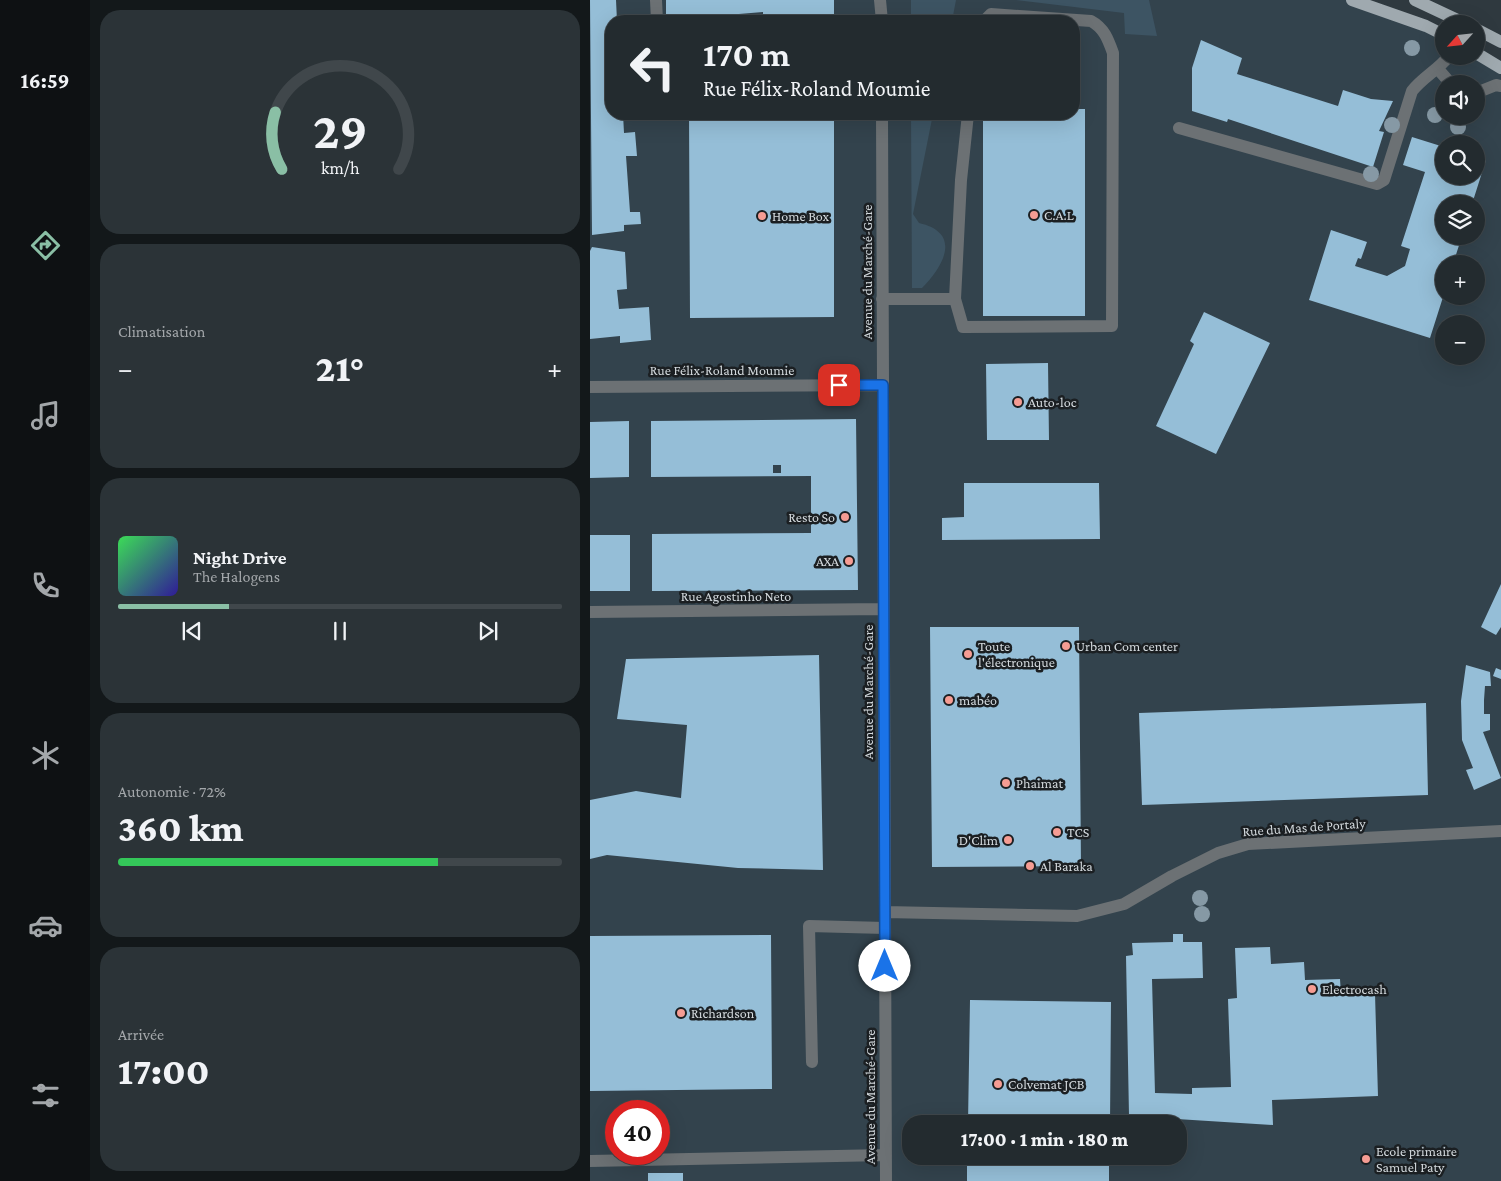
<!DOCTYPE html>
<html lang="fr">
<meta charset="utf-8">
<style>
body{margin:0;font-family:"Crimson Pro",serif;background:#2b3337;color:#f1f3f6;height:100vh;display:flex;flex-direction:column;font-size:19px;white-space:nowrap}
*{box-sizing:border-box;margin:0}
p{font-size:16px;color:#a3a7aa}
.icon{flex:none;width:28px;height:28px;fill:none;stroke:currentColor;stroke-width:2;stroke-linecap:round;stroke-linejoin:round}
.map{position:relative;flex:1;overflow:hidden}
.panel{display:flex;flex-direction:column;gap:10px;padding:10px;background:#13181a;width:500px}
.panel>*{flex:none}
.banner{position:absolute;left:15px;top:15px;width:475px;height:105px;border-radius:20px;box-shadow:0 5px 20px #0002,0 0 0 1px #40474b;background:#232b2f;color:#f1f3f6;overflow:hidden}
.needle{width:32px;rotate:243deg}
.controls{position:absolute;left:845px;top:15px;display:grid;gap:10px}
.controls a{display:grid;place-items:center;width:50px;height:50px;border-radius:50%;background:#232b2f;box-shadow:0 5px 20px #0002,0 0 0 1px #40474b;font-size:25px}
.speed{position:absolute;left:15px;top:1100px;display:flex;gap:10px;font-size:25px;font-weight:700;text-align:center}
.speed>*{display:grid;place-content:center;width:65px;height:65px;border-radius:50%;background:#232b2f;box-shadow:0 5px 20px #0002,0 0 0 1px #40474b;line-height:1}
.speed .limit{border:8px solid #d22;background:#fff;color:#111}
.pin{position:absolute;display:grid;place-items:center;width:42px;height:42px;color:#fff;margin:-21px;border-radius:10px;box-shadow:0 2px 8px #0006}
.me{position:absolute;width:55px;margin:-28px;rotate:0deg;stroke-linejoin:round;filter:drop-shadow(0 0 4px #0008)}
.turn{display:flex;align-items:center;gap:18px;height:105px;padding:0 15px;font-size:22px}
.turn .icon{width:65px;height:65px;stroke-width:2.5}
.turn b{display:block;font-size:35px;line-height:42px}
.big{font-size:38px;font-weight:800;line-height:1.1}
.panel .widget{flex:1;display:flex;flex-direction:column;justify-content:center;gap:8px;min-width:0;padding:0 18px;border-radius:20px;background:#2b3337}
.panel .dial{align-items:center;gap:0}
.dial svg{height:130px;overflow:visible;fill:none;stroke:#40474b;stroke-width:7;stroke-linecap:round;text-anchor:middle}
.dial text{fill:#f1f3f6;stroke:none}
.song{display:flex;align-items:center;gap:15px}
.cover{width:60px;height:60px;border-radius:8px;background:linear-gradient(135deg,hsl(130 70% 55%),hsl(250 70% 35%))}
.played{height:5px;border-radius:2px;background:linear-gradient(90deg,#8abfa5 25%,#40474b 25%)}
.keys{display:flex;justify-content:space-around;direction:ltr}
.heat{display:flex;justify-content:space-between;align-items:center;font-size:28px;direction:ltr}
.charge{height:8px;border-radius:4px;background:linear-gradient(90deg,#34c759 72%,#40474b 0)}
.trip{position:absolute;left:312px;top:1115px;width:285px;height:50px;border-radius:20px;background:#232b2f;box-shadow:0 5px 20px #0002,0 0 0 1px #40474b;font-weight:800;line-height:50px;text-align:center}
main{display:flex;flex:1;min-height:0}
.dock{display:flex;flex-direction:column;width:90px;justify-content:space-around;align-items:center;background:#0e1113;color:#a3a7aa}
.dock .icon{width:35px;height:35px}
.dock .active{color:#8abfa5}
.dock b{font-size:22px;color:#f1f3f6}
.map>svg:first-child{display:block}
.built{fill:#33434d;fill-rule:evenodd}
.green{fill:#3d5463}
.building{fill:#95bed7;fill-rule:evenodd}
.lines{fill:none;stroke-linecap:round;stroke-linejoin:round}
.minor{stroke:#6c7174;stroke-width:12}
.major{stroke:#9fa9af;stroke-width:12}
.tree{fill:#8699a5}
.route-casing{stroke:#114b97;stroke-width:12}
.route{stroke:#1a73e8;stroke-width:9}
.poi-dot{fill:#f59c93;stroke:#1b1f22;stroke-width:2}
.labels{text-anchor:middle;stroke-width:5;stroke-linejoin:round;paint-order:stroke}
.poi-label{font-size:14px;fill:#d3d9dd;stroke:#1b1f22;text-anchor:start}
.street-label{font-size:14px;fill:#d3d9dd;stroke:#1b1f22}
</style>
<main>
<nav class="dock">
<b>16:59</b>
<svg class="icon active" aria-label="directions" viewBox="0 0 24 24"><path d="M12 3l9 9-9 9-9-9zM9 14v-3h6M13 9l2 2-2 2"/></svg>
<svg class="icon" aria-label="music" viewBox="0 0 24 24"><path d="M9 18V5l10-2v13"/><circle cx="6" cy="18" r="3"/><circle cx="16" cy="16" r="3"/></svg>
<svg class="icon" aria-label="phone" viewBox="0 0 24 24"><path d="M5 4h4l2 5-3 2q2 4 5 5l2-3 5 2v4C11 20 4 13 5 4z"/></svg>
<svg class="icon" aria-label="climate" viewBox="0 0 24 24"><path d="M12 3v18M4 7l16 10M4 17L20 7"/></svg>
<svg class="icon" aria-label="car" viewBox="0 0 24 24"><path d="M5 17H2v-5l4-1 3-4h7l3 4 3 1v5h-3M9 17h6M6 11h13"/><circle cx="7" cy="17" r="2"/><circle cx="17" cy="17" r="2"/></svg>
<svg class="icon" aria-label="filters" viewBox="0 0 24 24"><path d="M4 7h16M4 17h16"/><circle cx="9" cy="7" r="2"/><circle cx="15" cy="17" r="2"/></svg>
</nav>
<section class="panel">
<div class="widget dial"><svg viewBox="0 0 100 80">
<path d="M14 69A42 42 0 1 1 86 69"/>
<path d="M14 69A42 42 0 0 1 10 34" stroke="#8abfa5"/>
<text x="50" y="56" font-size="32" font-weight="700">29</text>
<text x="50" y="72" font-size="11">km/h</text>
</svg></div>
<div class="widget"><p>Climatisation</p>
<div class="heat"><a>−</a><b class="big">21°</b><a>+</a></div>
</div>
<div class="widget">
<div class="song"><i class="cover"></i><div><b>Night Drive</b><p>The Halogens</p></div></div>
<div class="played"></div>
<div class="keys"><svg class="icon" aria-label="previous" viewBox="0 0 24 24"><path d="M18 5L8 12l10 7zM5 5v14"/></svg><svg class="icon" aria-label="pause" viewBox="0 0 24 24"><path d="M8 5v14M16 5v14"/></svg><svg class="icon" aria-label="next" viewBox="0 0 24 24"><path d="M6 5l10 7-10 7zM19 5v14"/></svg></div>
</div>
<div class="widget"><p>Autonomie · 72%</p><b class="big">360 km</b><div class="charge"></div></div>
<div class="widget"><p>Arrivée</p><b class="big">17:00</b></div>
</section>
<div class="map">
<svg width="911" height="1181" viewBox="0 0 911 1181">
<rect width="100%" height="100%" fill="#2f393f"/>
<path class="built" d="M0,0H763L854,34V56H886L911,62V1181H0ZM21,21H484V114H21ZM854,84H886V116H854ZM854,144H886V176H854ZM854,204H886V236H854ZM854,264H886V296H854ZM854,324H886V356H854ZM26,1111H69V1154H26ZM321,1124H589V1156H321Z"/>
<path class="green" d="M321,0H366L362,21H321Z
M426,0H559L567,36L535,34L534,13Z
M321,114H343L323,214L329,223C373,233 353,267 332,288H322Z"/>
<path class="building" d="M0,0H26L27,21H21V114H33L34,133L45,132L47,156H36L40,212H50L51,224L34,225V231L2,235Z
M76,0H244V21H173V12L76,20Z
M611,40L652,58L647,74L748,106L753,90L781,99L803,101L789,131L794,132L783,167L638,119L637,122L602,111V68Z
M484,109H495V316H393V114H484Z
M99,114H244V317L100,318Z
M822,137L854,147V176H886V157L896,160L882,204H854V236H872L863,264H854V294L840,338L719,300L741,230L777,242L771,259L768,258L765,266L797,276L815,266L820,249L811,246L835,172L813,165Z
M2,247L35,252L37,289L27,290L29,309L59,307L61,340L30,343V336L0,339V251Z
M614,312L680,343L626,454L566,426L604,344L600,341Z
M458,363L459,440H397L396,364Z
M266,419L268,590L62,591V534L221,533V476L61,477V421ZM183,465H191V473H183Z
M39,421V477L0,478V422Z
M374,483H509L510,539L352,540V518L374,517Z
M0,535H40V591H0Z
M911,584V627L906,635L891,627Z
M340,627H489L491,866L342,867Z
M229,655L233,870L148,868L17,855L0,859V800L46,791L91,798L97,725L27,719L36,659Z
M876,665L900,672L901,686H895L894,700V714H900V730L893,732L911,778L884,790L876,770L883,768L872,740L871,701Z
M906,668L911,670V679L903,676Z
M836,703L838,795L552,805L549,713Z
M583,934H593V942H612L613,978L562,979L565,1093L602,1094V1088L641,1087L638,999L647,998L645,948L680,947L681,964L714,962L715,980L750,979L751,995L785,994L788,1096L682,1100L683,1125L539,1116L536,956L543,955L542,943L583,942Z
M181,935L182,1089L0,1091V936Z
M380,1000L521,1002L520,1124H378Z
M377,1156H519V1181H377Z
M58,1173H93V1181H58Z"/>
<g class="lines">
<path class="minor" d="M66,0L67,21
M290,0L292,21
M848,69L861,84
M886,93L906,85L911,86
M292,114L296,1181
M378,114L371,180L365,299L373,327L522,326L523,53C518,39 514,28 501,21L401,14L394,21
M589,128L787,184L794,180L822,91C833,77 848,70 859,56
M292,299H365
M0,387L293,385
M0,612L293,609
M295,912L487,916L534,904L582,876L628,853L658,844L911,831
M222,1062L219,926L295,928
M0,1161L296,1155"/>
<path class="major" d="M762,0L836,26L854,35
M825,0L876,24
M886,29L911,42
M886,53L911,68"/>
</g>
<g class="tree">
<circle cx="822" cy="48" r="8"/>
<circle cx="845" cy="115" r="8"/>
<circle cx="802" cy="125" r="8"/>
<circle cx="868" cy="127" r="8"/>
<circle cx="781" cy="174" r="8"/>
<circle cx="610" cy="898" r="8"/>
<circle cx="612" cy="914" r="8"/>
</g>
<g class="lines">
<defs>
<path id="route" d="M249,385H293L295,966"/>
</defs>
<use href="#route" class="route-casing"/>
<use href="#route" class="route"/>
</g>
<g class="poi-dot">
<circle cx="444" cy="215" r="5"/>
<circle cx="172" cy="216" r="5"/>
<circle cx="428" cy="402" r="5"/>
<circle cx="255" cy="517" r="5"/>
<circle cx="259" cy="561" r="5"/>
<circle cx="476" cy="646" r="5"/>
<circle cx="378" cy="654" r="5"/>
<circle cx="359" cy="700" r="5"/>
<circle cx="416" cy="783" r="5"/>
<circle cx="467" cy="832" r="5"/>
<circle cx="418" cy="840" r="5"/>
<circle cx="440" cy="866" r="5"/>
<circle cx="722" cy="989" r="5"/>
<circle cx="91" cy="1013" r="5"/>
<circle cx="408" cy="1084" r="5"/>
<circle cx="776" cy="1159" r="5"/>
</g>
<g class="labels">
<g class="poi-label">
<text x="454" y="220">C.A.L</text>
<text x="182" y="221">Home Box</text>
<text x="438" y="407">Auto-loc</text>
<text x="245" y="522" text-anchor="end">Resto So</text>
<text x="249" y="566" text-anchor="end">AXA</text>
<text x="388" y="651">Toute<tspan x="388" dy="16">l'électronique</tspan></text>
<text x="486" y="651">Urban Com center</text>
<text x="369" y="705">mabéo</text>
<text x="426" y="788">Phaimat</text>
<text x="477" y="837">TCS</text>
<text x="408" y="845" text-anchor="end">D'Clim</text>
<text x="450" y="871">Al Baraka</text>
<text x="732" y="994">Electrocash</text>
<text x="101" y="1018">Richardson</text>
<text x="418" y="1089">Colvemat JCB</text>
<text x="786" y="1156">Ecole primaire<tspan x="786" dy="16">Samuel Paty</tspan></text>
</g>
<g class="street-label">
<text transform="translate(277 272) rotate(-90)" y="5">Avenue du Marché-Gare</text>
<text x="132" y="375">Rue Félix-Roland Moumie</text>
<text x="146" y="601">Rue Agostinho Neto</text>
<text transform="translate(278 692) rotate(-90)" y="5">Avenue du Marché-Gare</text>
<text transform="translate(714 827) rotate(-4)" y="5">Rue du Mas de Portaly</text>
<text transform="translate(280 1097) rotate(-90)" y="5">Avenue du Marché-Gare</text>
</g>
</g>
</svg>
<div class="controls">
<a><svg class="needle" viewBox="-14 -14 28 28"><path d="M0-13l5 13h-10z" fill="#e53935"/><path d="M0 13l5-13h-10z" fill="#a3a7aa"/></svg></a>
<a><svg class="icon" aria-label="sound" viewBox="0 0 24 24"><path d="M4 9h4l5-4v14l-5-4H4zM17 9q2 3 0 6"/></svg></a>
<a><svg class="icon" aria-label="search" viewBox="0 0 24 24"><circle cx="10" cy="10" r="6"/><path d="M15 15l6 6"/></svg></a>
<a><svg class="icon" aria-label="layers" viewBox="0 0 24 24"><path d="M12 4l9 5-9 5-9-5zM3 14l9 5 9-5"/></svg></a>
<a>+</a>
<a>−</a>
</div>
<div class="speed"><div class="limit">40</div></div>
<div class="pin" style="left:249px;top:385px;background:#d93025"><svg class="icon" aria-label="arrive" viewBox="0 0 24 24"><path d="M6 21V4h12l-3 4 3 4H6"/></svg></div>
<svg class="me" style="left:295px;top:966px" viewBox="-20 -20 40 40"><circle r="19" fill="#fff"/><path d="M0-13L10 11 0 6-10 11z" fill="#1a73e8"/></svg>
<div class="trip">17:00 · 1 min · 180 m</div>
<div class="banner">
<div class="turn"><svg class="icon" aria-label="left" viewBox="0 0 24 24"><path d="M17 20v-9H6M10 6l-5 5 5 5"/></svg><div><b>170 m</b>Rue Félix-Roland Moumie</div></div>
</div>
</div>
</main>
